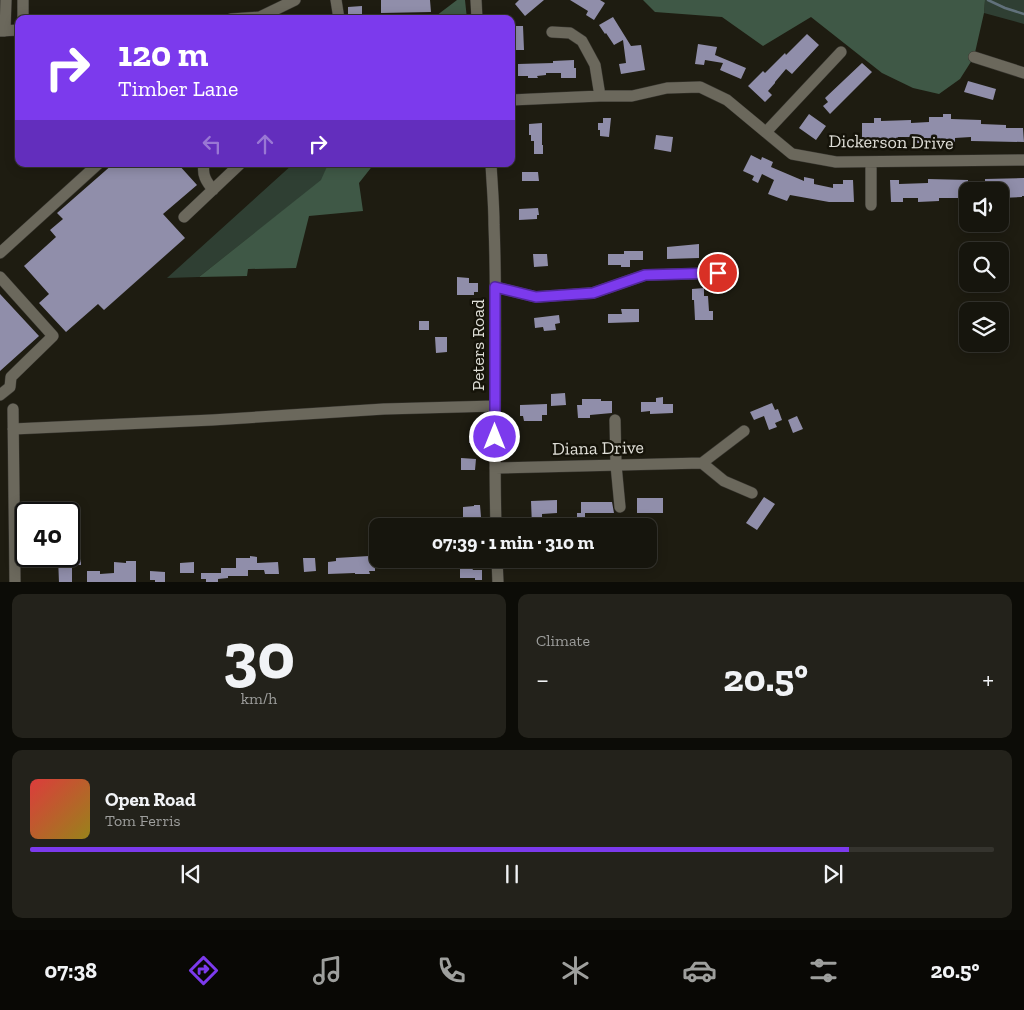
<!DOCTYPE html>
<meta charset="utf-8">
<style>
body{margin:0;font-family:"Zilla Slab",serif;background:#23221b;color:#f1f3f6;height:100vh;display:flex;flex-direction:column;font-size:19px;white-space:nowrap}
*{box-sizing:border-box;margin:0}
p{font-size:16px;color:#9e9f9d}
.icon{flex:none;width:28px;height:28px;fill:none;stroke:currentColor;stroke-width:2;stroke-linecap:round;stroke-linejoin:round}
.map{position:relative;height:582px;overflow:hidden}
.panel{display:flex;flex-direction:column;gap:12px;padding:12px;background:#0c0c07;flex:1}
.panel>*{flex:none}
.top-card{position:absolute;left:15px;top:15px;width:500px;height:152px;border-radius:10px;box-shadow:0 2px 12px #0003,0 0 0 1px #35342e;background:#7c3aed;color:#fff;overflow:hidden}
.buttons{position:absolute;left:959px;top:182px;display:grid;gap:10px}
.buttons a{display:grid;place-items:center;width:50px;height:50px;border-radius:10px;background:#16150d;box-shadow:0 2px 12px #0003,0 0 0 1px #35342e;font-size:25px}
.speed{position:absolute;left:15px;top:502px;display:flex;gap:10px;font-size:25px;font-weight:700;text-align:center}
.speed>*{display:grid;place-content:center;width:65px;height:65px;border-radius:50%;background:#16150d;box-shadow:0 2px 12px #0003,0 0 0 1px #35342e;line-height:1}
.speed .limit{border:2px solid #111;border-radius:8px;background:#fff;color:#111}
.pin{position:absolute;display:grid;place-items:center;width:42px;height:42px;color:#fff;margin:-21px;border:2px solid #fff;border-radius:50%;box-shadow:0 1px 5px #0007}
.me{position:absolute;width:55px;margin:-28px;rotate:0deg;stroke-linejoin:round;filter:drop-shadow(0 0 4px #0008)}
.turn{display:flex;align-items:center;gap:18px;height:105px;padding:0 20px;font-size:22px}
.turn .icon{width:65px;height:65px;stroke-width:2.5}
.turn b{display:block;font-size:35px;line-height:42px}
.lanes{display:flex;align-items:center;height:48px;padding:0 20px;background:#0003;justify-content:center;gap:25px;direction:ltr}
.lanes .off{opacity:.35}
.big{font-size:38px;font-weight:700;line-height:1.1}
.panel .widget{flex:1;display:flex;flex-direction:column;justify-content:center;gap:8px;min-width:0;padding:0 18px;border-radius:10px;background:#23221b}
.panel .dial{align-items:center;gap:0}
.dial b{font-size:65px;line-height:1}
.song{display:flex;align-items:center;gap:15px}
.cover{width:60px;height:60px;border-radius:8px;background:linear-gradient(135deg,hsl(0 70% 55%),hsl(50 70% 35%))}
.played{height:5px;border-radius:2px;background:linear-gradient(90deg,#7c3aed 85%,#35342e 85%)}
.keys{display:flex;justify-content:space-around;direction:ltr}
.heat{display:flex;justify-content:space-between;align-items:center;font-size:28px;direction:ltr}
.panel .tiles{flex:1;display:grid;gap:12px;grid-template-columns:1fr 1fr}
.widget:last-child{grid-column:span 2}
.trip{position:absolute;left:369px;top:518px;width:288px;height:50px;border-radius:10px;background:#16150d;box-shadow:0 2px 12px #0003,0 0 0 1px #35342e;font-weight:700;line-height:50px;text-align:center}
.tab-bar{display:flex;height:80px;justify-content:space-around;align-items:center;background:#090805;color:#9e9f9d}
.tab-bar .icon{width:35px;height:35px}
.tab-bar .active{color:#7c3aed}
.tab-bar b{font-size:22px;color:#f1f3f6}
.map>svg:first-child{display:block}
.green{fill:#2f3f33}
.forest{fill:#3f5846}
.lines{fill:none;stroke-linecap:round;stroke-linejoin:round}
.stream{stroke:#61717b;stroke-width:2.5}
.building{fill:#908eaa}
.minor-casing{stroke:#383630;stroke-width:12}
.minor{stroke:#6b685c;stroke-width:11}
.route-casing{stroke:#51269a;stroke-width:12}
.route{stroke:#7c3aed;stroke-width:9}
.labels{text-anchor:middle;stroke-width:5;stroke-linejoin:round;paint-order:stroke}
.street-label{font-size:18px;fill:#e0dfd8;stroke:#151309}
</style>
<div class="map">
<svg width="1024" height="583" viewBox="0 0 1024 583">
<rect width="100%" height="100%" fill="#1e1c11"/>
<path class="green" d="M985,0H1024V24L984,13Z
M293,164H328L322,180L199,277L167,278Z"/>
<path class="forest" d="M457,0H465L467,19H432Z
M643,0H985L984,13L974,57L960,79L939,94L913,88L882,73L811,17L763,46L722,17L655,12Z
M328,164H374L359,183L363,211L309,216L296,268L248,269L247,276L199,277L321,180Z"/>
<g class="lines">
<path class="stream" d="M988,0L1005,8L1024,14"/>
</g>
<path class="building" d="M381,0H430L431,12L381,13Z
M519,0H544L525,16L515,4Z
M570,0H600L605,3L594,20L586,15L588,11Z
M362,6V19H348V7Z
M613,17L631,46L641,45L645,70L621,74L619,64L626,63L623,40L614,45L606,33L605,34L599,25Z
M511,26H523L524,50H511Z
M807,34L819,45L792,74L786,69L775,82V83L768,91L772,95L765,102L748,86L763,71L765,73L785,53L786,55Z
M698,44L717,47L715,55L746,68L741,79L720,70L723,63L705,60L704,65L695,64Z
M574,60V68H576V78H561V73H546V75L537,76L538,78H528V76H518V64L553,63V61Z
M862,63L872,72L830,114L823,106L828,102L825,98Z
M968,81L996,89L993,100L964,92Z
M809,114L826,126L816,140L799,128Z
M943,114H951V119L981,120V124L1006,125V128H1023L1024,142L971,141V137L955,138V142L917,143V137H898V143H889V139L871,140L872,143H862V123H874V118H881V121L911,120V123L929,122V117H943Z
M603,118H611L609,137L600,136V130H598V123H603Z
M542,123V145H543V154H534V141H531V135H529V124Z
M656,135L673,137L671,152L654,149Z
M751,155L761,160L762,157L773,162L771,167L804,181V177L814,179V184L833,188V184H843V180H853L854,202H829L790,195L787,201L768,194L774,180L762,174L758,183L752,180L754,176L743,171Z
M113,164H178L197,185L163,214L185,238L104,310L98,304L66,332L39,303L49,294L24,266L56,237L50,230L63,219L57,213Z
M522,172H538L539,181H522Z
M1024,178V196H1022V197L1001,198V191H968V198H939V201L918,202V198H903V202H891L890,180H899V184L928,183V179L968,180V183L985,182V179Z
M538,208L539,215H537V219L519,220V209Z
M699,244V258L667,259V247Z
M624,251H643V260H630V267H621V265H608V254H624Z
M533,254H547L548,266L534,267Z
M457,277L469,278V283H478V292H474V295H457Z
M704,288V296H708L709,311H713V320H695L694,300H692V289Z
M0,294L39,336L0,371Z
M621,309H639V322L608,323V314H622Z
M559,315L560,323L555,324L556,330L544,331L543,327L535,328L534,318Z
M419,321H429V330H419Z
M435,337H447V352L436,353Z
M565,393L566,405L551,406V394Z
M663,397V404H673V413L650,414V411L641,412V402H656V398Z
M582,399H601V401H612V413L590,415V418H578L577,405H582Z
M772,403L775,410L778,409L782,420L775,423L777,427L769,430L764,416L754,420L750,412Z
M547,404V415H542V421H524L523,416H520V405Z
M797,416L803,429L793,433L788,420Z
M473,432H481L480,444L469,443V436H473Z
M461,458L476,459L475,470H461Z
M764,497L775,504L757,530L746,523Z
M637,498H663V513H637Z
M557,500V513L542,514V526H532L531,501Z
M581,502H612L614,513H585V522H577V513H581Z
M474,505H480L481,517H463V507L474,506Z
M73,550H81V565H72V583H59L58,557H73Z
M250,556L257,557V563L278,562L279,574H265L264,570H248V576H228V578L218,579V582L206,583V579H201V573H221V568H236V558H250Z
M369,556V563H375V571H369L370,574H355V573L328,574V562L336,561V558Z
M303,558H315L316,571L304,572Z
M126,561H136V583H87V571H100V574L114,573V562L126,563Z
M194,562V573H180V563Z
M460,568H472L473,570H482V580H475V578H460Z
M150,571L165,572V583H155V580H150Z"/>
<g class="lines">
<defs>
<path id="minor" d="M336,0L339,19
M476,0L477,19
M23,19V0
M231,19L260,17L295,0
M0,31L19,30
M5,31L6,0
M552,32L570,33L582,41L595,65L600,96
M974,57L1024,73
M511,100L600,96H632L667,88L700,87L727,100L792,154L836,162L1024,160
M766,132L841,52
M871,162V205
M204,164C202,175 206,181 213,190
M491,164C492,184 494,204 494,225C498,325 493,426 496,526
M184,217L240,164
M0,253L98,164
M0,277L53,336L11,377L10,387L0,395
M495,287L536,297L593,293L645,275L718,273
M13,409L15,583
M615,420L616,465L620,507
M13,429L212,420L384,409L495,406
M702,463L724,481L752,493
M702,463L744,431
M495,468L702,463
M497,559L498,583"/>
</defs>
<use href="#minor" class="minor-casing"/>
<use href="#minor" class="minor"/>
</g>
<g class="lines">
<defs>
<path id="route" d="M495,437V287L536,297L593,293L645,275L718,273"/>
</defs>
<use href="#route" class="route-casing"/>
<use href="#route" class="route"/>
</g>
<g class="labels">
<g class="street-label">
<text transform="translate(891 142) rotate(1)" y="6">Dickerson Drive</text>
<text transform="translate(478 345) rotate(-90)" y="6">Peters Road</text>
<text transform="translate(598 448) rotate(-1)" y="6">Diana Drive</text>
</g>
</g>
</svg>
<div class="buttons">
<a><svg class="icon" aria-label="sound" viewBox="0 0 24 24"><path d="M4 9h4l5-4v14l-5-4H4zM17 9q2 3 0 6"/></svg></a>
<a><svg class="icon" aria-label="search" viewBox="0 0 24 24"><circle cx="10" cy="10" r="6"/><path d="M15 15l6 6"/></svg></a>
<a><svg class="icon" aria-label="layers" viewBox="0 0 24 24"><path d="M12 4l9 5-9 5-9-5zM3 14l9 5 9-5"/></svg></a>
</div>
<div class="speed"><div class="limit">40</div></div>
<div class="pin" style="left:718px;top:273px;background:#d93025"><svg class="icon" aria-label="arrive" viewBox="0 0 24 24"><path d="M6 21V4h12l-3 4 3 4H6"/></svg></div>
<svg class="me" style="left:495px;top:437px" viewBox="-20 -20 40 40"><circle r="17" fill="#7c3aed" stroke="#fff" stroke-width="3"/><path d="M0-11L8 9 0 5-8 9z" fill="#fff"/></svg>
<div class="trip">07:39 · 1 min · 310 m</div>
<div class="top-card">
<div class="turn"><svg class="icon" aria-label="right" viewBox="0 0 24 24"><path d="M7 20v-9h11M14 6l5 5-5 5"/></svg><div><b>120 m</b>Timber Lane</div></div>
<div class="lanes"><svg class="icon off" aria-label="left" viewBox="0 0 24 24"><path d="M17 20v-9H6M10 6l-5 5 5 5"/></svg><svg class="icon off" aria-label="ahead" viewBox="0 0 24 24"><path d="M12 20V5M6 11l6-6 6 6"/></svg><svg class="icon" aria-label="right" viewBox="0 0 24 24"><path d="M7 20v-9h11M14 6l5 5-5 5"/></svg></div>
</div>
</div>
<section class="panel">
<div class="tiles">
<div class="widget dial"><b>30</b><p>km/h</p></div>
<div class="widget"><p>Climate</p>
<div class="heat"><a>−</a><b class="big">20.5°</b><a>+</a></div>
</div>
<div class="widget">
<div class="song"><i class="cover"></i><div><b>Open Road</b><p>Tom Ferris</p></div></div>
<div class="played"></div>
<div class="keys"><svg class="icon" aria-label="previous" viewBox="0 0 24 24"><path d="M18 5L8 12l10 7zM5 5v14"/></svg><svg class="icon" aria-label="pause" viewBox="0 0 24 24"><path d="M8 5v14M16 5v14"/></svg><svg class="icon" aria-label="next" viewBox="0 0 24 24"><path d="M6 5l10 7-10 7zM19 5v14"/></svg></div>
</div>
</div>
</section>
<nav class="tab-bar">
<b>07:38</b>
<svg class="icon active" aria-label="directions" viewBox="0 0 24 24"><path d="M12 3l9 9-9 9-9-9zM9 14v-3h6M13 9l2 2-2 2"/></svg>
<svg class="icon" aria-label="music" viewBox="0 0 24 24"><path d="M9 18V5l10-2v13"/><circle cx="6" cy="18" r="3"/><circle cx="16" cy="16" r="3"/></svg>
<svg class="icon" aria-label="phone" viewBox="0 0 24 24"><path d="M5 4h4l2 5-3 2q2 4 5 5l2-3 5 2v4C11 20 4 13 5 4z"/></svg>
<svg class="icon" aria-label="climate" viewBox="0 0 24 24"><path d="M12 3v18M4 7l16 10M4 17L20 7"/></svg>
<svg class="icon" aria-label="car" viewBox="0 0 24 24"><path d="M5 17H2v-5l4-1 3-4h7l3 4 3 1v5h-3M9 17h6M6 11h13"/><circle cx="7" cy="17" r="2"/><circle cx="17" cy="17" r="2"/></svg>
<svg class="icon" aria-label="filters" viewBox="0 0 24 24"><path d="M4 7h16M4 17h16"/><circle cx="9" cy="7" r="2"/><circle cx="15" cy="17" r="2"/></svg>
<b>20.5°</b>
</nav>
